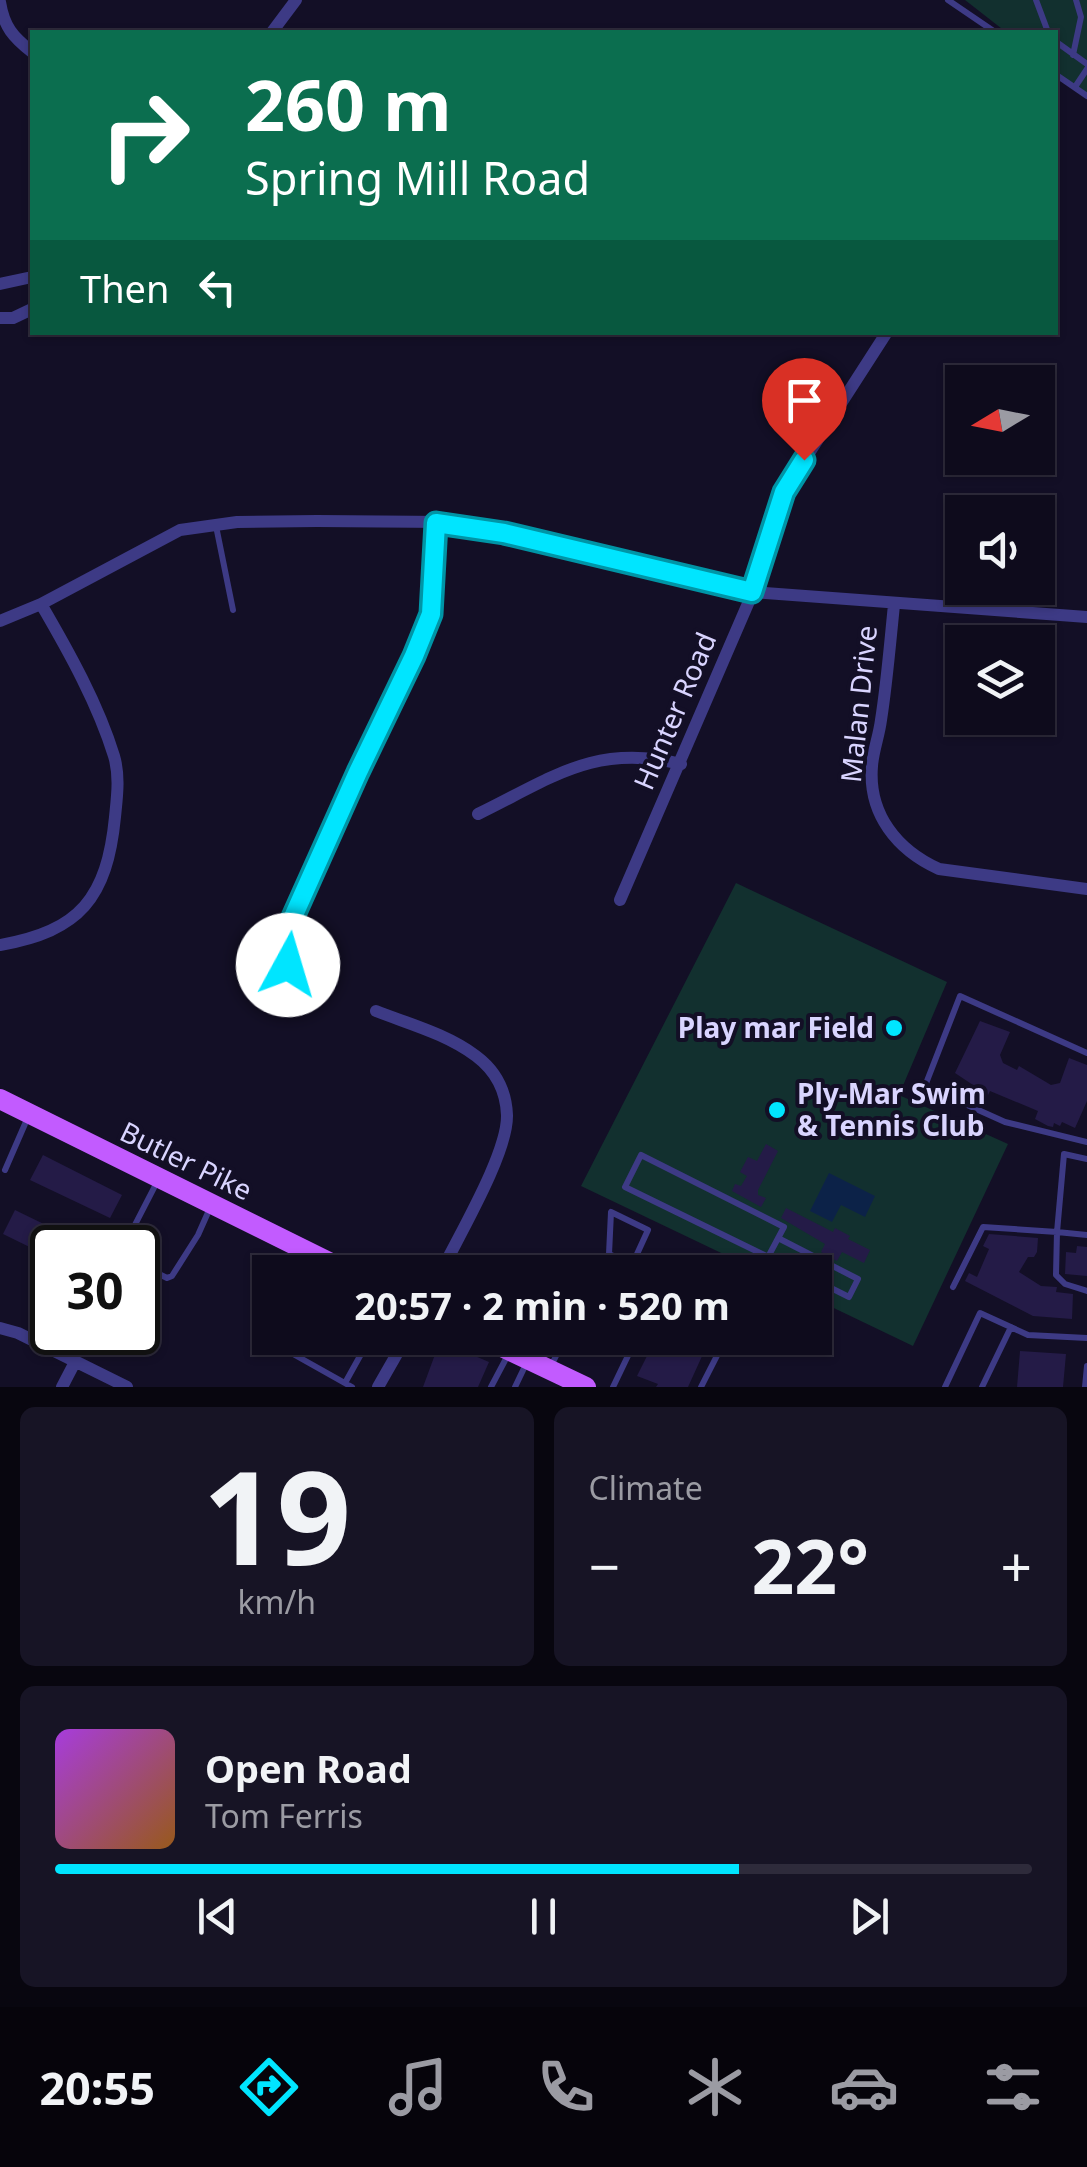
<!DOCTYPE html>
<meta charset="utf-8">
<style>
body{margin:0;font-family:"Noto Sans",sans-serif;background:#171425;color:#f1f3f6;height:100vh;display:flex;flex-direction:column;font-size:38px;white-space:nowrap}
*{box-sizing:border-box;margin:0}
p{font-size:32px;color:#9b9ba3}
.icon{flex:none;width:55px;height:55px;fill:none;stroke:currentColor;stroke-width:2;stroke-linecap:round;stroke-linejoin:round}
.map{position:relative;height:1387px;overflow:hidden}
.details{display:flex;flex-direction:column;gap:20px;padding:20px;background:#08060f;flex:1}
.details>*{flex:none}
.banner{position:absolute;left:30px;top:30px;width:1028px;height:305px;border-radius:0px;box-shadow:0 2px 8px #0004,0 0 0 2px #2e2b3b;background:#0b6e4f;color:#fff;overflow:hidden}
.needle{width:65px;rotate:260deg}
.controls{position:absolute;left:945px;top:365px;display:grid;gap:20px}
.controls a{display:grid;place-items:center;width:110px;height:110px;border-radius:0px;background:#0e0b1c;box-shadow:0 2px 8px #0004,0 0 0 2px #2e2b3b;font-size:50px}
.speed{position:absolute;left:30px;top:1225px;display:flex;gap:20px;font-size:50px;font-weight:700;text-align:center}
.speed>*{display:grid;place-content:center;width:130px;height:130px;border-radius:50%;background:#0e0b1c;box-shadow:0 2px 8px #0004,0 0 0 2px #2e2b3b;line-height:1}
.speed .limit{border:5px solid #111;border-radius:15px;background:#fff;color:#111}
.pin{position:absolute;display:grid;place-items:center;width:85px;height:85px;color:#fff;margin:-102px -42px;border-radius:50% 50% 50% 0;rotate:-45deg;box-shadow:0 0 10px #0007}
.pin .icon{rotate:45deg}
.me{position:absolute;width:110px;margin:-55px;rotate:6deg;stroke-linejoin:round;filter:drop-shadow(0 0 8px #0008)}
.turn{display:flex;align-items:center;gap:35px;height:210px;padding:0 50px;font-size:45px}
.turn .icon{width:130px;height:130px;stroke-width:2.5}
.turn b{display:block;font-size:70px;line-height:85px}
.then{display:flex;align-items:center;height:95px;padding:0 50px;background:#0003;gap:20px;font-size:38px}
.big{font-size:75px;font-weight:700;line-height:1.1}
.details .widget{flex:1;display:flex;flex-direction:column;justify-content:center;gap:15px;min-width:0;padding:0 35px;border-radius:15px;background:#171425}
.details .dial{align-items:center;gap:0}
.dial b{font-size:130px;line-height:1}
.song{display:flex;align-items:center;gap:30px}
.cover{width:120px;height:120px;border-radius:15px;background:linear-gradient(135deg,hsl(280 70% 55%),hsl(30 70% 35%))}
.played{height:10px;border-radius:5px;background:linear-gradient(90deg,#00e5ff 70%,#2e2b3b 70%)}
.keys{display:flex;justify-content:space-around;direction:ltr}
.heat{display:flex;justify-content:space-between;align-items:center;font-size:55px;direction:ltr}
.details .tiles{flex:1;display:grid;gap:20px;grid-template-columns:1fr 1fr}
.widget:last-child{grid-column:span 2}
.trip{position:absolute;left:252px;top:1255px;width:580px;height:100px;border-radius:0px;background:#0e0b1c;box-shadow:0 2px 8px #0004,0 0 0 2px #2e2b3b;font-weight:700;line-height:100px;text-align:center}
.tabs{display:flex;height:160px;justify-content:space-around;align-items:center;background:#06040b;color:#9b9ba3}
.tabs .icon{width:70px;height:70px}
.tabs .current{color:#00e5ff}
.tabs b{font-size:45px;color:#f1f3f6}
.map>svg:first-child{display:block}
.green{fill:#12302f}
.water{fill:#0c2248}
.building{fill:#241b47}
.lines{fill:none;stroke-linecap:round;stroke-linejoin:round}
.lane{stroke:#3d3a85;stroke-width:6}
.street{stroke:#3d3a85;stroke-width:12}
.primary{stroke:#c25bff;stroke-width:20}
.route-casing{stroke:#0095a6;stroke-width:25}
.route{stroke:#00e5ff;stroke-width:18}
.poi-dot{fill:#00e5ff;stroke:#130f26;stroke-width:4}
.labels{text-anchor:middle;stroke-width:8;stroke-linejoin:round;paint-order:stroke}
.street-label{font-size:28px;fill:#d9d4ff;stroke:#130f26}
.poi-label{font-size:28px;font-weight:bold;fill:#d9d4ff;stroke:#130f26;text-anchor:end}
</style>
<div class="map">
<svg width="1087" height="1387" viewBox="0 0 1087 1387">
<rect width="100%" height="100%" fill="#130f26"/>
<path class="green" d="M965,0H1087V96L1055,72V32H1006Z
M736,883L947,982L899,1095L1008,1144L913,1346L815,1299V1272H761L581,1186Z"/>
<path class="water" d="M829,1173L875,1196L865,1217L841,1205L832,1222L810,1211Z"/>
<path class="building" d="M980,1021L1010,1032L1000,1055L1003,1063L1017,1070L1019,1066L1051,1085L1060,1083L1069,1058L1087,1065V1101L1075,1128L1062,1122L1060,1126L1054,1123L1053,1127L1048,1126L1035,1119L1038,1111L990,1091L988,1095L955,1073Z
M766,1144L778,1151L758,1190V1195L766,1198L761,1207L732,1191L735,1184L741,1186L747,1176L740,1172L748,1157L757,1161Z
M43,1155L122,1195L110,1218L30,1180Z
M786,1208L833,1232L835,1228L850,1236L848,1239L870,1250L864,1263L842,1252L837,1261L821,1252L825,1244L781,1218Z
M15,1210L93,1248H52V1258L3,1234Z
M989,1234L1038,1238L1037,1252L1034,1257H1028L1019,1272L1041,1286L1057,1287L1056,1292L1073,1294L1072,1319L1033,1316L965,1281L969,1273L977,1277L989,1249L983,1246Z
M1077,1246L1087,1247V1276L1065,1274L1066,1252L1076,1253Z
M656,1338H696L708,1343L688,1387H656L658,1384L637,1376Z
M440,1341L489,1362L478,1387H423Z
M1020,1351L1066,1354L1063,1387H1017Z"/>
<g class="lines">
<path class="lane" d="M948,0L995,32
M1036,0L1048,32
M1055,41L1087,64
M1073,55L1081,17L1076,0
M1055,74L1087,96
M1075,87L1087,69
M216,526L233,610
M1087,1053L960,996L925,1086L1005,1122L1087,1142
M5,1170L28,1117
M1087,1235L1057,1232L1056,1275L1065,1284L1087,1291
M778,1238L858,1279L849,1297L815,1280
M123,1248L157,1182
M632,1265L648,1230L611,1212L609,1254L647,1272
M149,1269L167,1278L172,1276L198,1235L210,1208
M684,1272L691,1258L722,1272
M760,1272L784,1227L641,1155L625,1187L799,1272
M953,1287L983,1227L1057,1232L1064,1154L1087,1159
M291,1338L286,1350L352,1387
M550,1368L565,1338
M345,1383L370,1338
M491,1387L509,1353
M515,1387L526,1364
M613,1387L636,1339
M701,1387L726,1338
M945,1387L980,1313L1028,1335L1087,1338
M982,1387L1011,1327
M1085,1387L1087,1366"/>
<path class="street" d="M0,2C4,27 13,37 32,52
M272,32L296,0
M0,284L32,277
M0,318H13L32,309
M894,605C890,643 887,682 881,720C879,736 873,751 872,766C868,814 897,850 939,869L1087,889
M0,621L41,604L180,530L237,522L317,521L446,522L505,533L753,592L1087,617
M478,814C552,778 595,743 681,764
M620,900L753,592L784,492L887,332
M0,945C80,931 107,898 115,817C117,797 120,776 114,756C98,704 69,652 41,604
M288,965L293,917L357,772L414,656L431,614L436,523
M376,1011C409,1024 447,1034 476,1056C496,1071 506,1090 507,1115C508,1153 459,1235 441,1272
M0,1328L18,1333L127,1387
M62,1387L75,1362
M378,1387L406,1338"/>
<path class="primary" d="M0,1099L349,1272
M483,1338L586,1387"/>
</g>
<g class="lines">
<defs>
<path id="route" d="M288,965L293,917L358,772L414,656L431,614L436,523L504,533L752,592L784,492L804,460"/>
</defs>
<use href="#route" class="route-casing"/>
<use href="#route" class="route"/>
</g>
<g class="poi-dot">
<circle cx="894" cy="1028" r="10"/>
<circle cx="777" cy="1110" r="10"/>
</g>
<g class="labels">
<g class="street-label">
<text transform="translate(859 704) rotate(-84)" y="10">Malan Drive</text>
<text transform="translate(675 711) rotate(-67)" y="10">Hunter Road</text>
<text transform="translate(186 1161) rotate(26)" y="10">Butler Pike</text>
</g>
<g class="poi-label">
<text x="874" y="1038">Play mar Field</text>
<text x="797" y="1104" text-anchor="start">Ply-Mar Swim<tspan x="797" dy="32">&amp; Tennis Club</tspan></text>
</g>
</g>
</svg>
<div class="controls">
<a><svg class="needle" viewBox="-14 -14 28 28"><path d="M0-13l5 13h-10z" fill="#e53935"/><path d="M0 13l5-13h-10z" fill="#9b9ba3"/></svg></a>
<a><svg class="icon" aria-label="sound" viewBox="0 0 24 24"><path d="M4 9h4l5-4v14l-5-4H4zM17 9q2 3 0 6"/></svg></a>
<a><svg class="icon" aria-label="layers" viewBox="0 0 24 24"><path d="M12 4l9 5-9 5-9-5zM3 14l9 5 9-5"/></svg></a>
</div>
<div class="speed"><div class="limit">30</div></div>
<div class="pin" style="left:804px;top:460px;background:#d93025"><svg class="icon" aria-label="arrive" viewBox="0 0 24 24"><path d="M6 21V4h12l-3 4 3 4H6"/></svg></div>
<svg class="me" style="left:288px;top:965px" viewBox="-20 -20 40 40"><circle r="19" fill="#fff"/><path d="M0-13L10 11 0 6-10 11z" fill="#00e5ff"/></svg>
<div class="trip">20:57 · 2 min · 520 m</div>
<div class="banner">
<div class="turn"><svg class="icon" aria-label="right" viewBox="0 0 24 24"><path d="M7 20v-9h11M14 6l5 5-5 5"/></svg><div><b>260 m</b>Spring Mill Road</div></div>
<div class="then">Then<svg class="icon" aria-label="left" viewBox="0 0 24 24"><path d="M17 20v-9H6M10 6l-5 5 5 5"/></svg></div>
</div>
</div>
<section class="details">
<div class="tiles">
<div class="widget dial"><b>19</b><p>km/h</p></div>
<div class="widget"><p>Climate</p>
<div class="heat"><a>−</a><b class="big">22°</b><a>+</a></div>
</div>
<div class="widget">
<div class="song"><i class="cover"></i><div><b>Open Road</b><p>Tom Ferris</p></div></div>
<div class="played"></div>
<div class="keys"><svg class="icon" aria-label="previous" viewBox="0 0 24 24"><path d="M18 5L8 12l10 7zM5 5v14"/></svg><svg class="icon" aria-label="pause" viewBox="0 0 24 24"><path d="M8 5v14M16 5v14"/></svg><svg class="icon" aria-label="next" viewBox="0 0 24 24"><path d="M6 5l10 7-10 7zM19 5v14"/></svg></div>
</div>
</div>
</section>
<nav class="tabs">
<b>20:55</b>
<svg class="icon current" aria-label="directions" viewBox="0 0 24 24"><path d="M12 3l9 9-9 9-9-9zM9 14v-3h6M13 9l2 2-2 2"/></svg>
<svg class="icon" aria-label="music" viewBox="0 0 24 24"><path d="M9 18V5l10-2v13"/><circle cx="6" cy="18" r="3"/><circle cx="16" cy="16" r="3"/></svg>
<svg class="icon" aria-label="phone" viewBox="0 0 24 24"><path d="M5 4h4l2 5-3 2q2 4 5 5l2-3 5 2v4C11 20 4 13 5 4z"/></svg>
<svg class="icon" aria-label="climate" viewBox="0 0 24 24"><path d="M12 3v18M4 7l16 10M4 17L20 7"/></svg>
<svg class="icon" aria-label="car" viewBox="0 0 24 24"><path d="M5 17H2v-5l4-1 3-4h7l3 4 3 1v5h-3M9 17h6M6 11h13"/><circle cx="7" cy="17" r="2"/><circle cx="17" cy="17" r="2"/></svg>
<svg class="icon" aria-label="filters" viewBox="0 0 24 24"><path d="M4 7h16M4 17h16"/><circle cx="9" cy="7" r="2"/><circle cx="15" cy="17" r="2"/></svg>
</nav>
